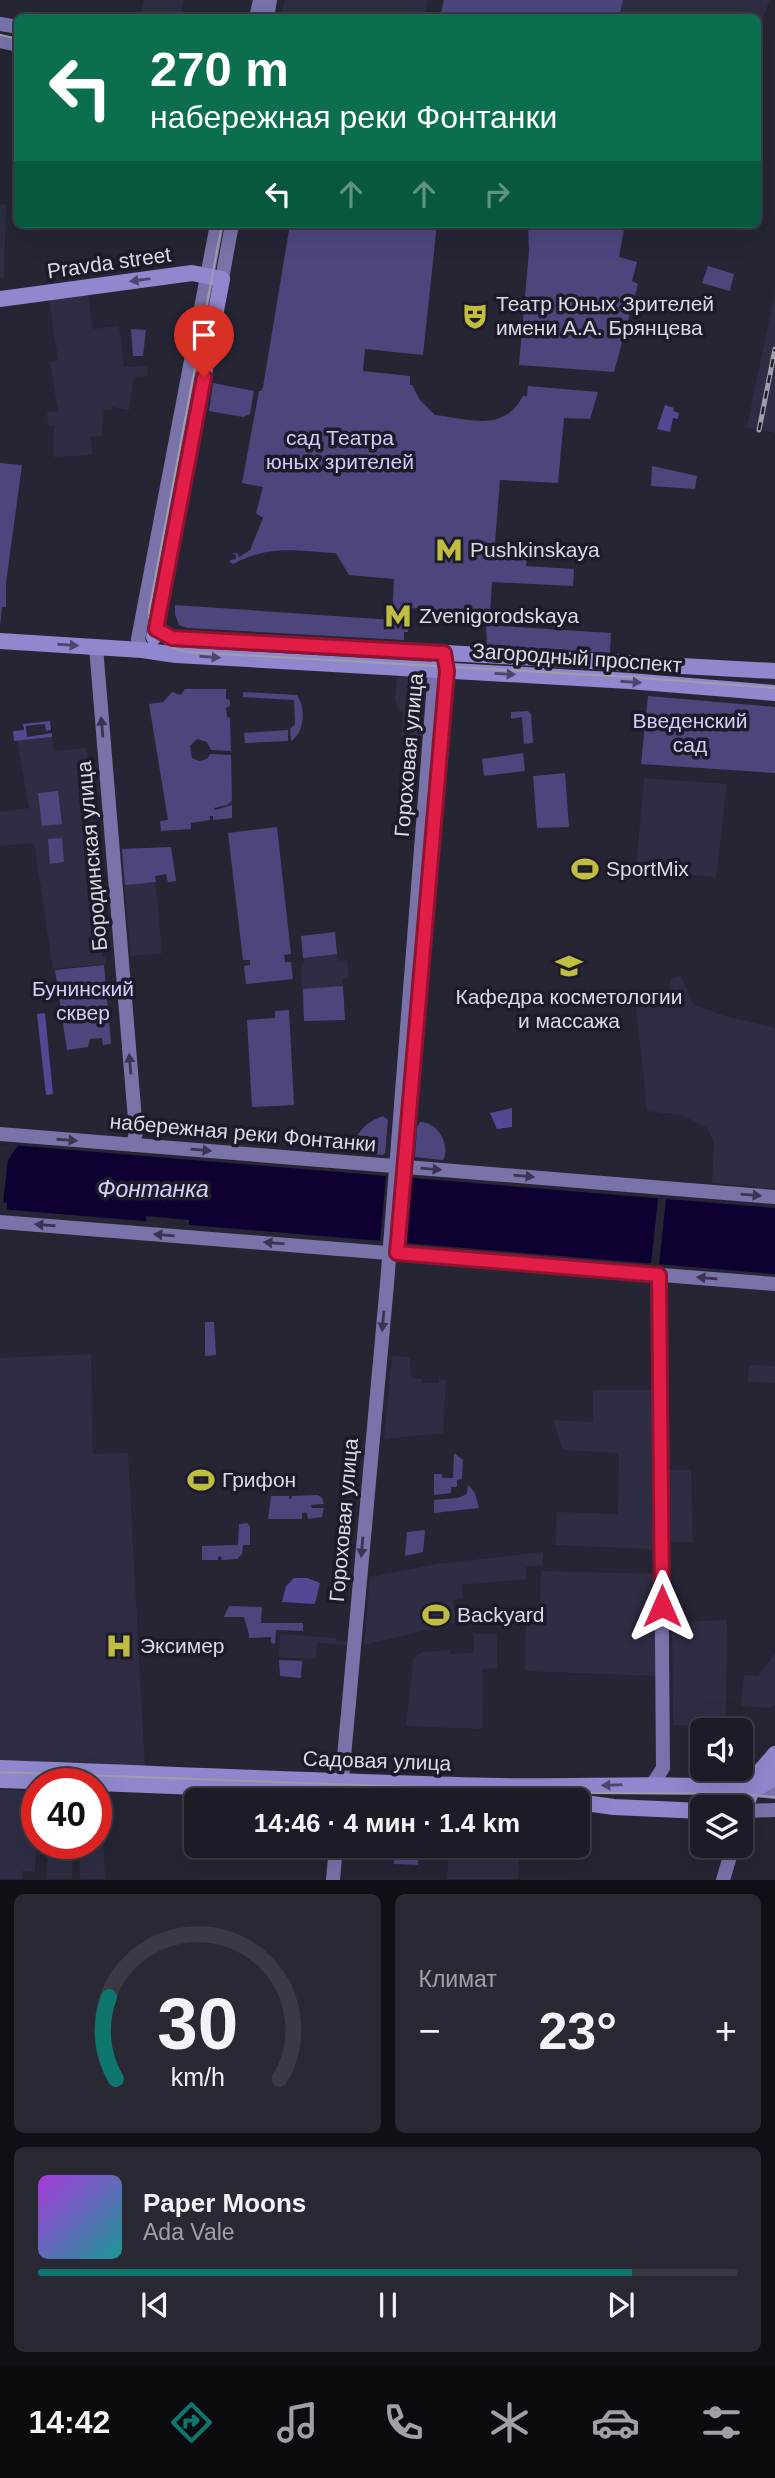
<!DOCTYPE html>
<html lang="ru">
<meta charset="utf-8">
<style>
body{margin:0;font-family:Arial,sans-serif;background:#292933;color:#f1f3f6;height:100vh;display:flex;flex-direction:column;font-size:26px;white-space:nowrap}
*{box-sizing:border-box;margin:0}
p{font-size:23px;color:#a0a1a7}
.icon{flex:none;width:38px;height:38px;fill:none;stroke:currentColor;stroke-width:2;stroke-linecap:round;stroke-linejoin:round}
.map{position:relative;height:1880px;overflow:hidden}
.details{display:flex;flex-direction:column;gap:14px;padding:14px;background:#0f0f15;flex:1}
.details>*{flex:none}
.top-card{position:absolute;left:14px;top:14px;width:747px;height:214px;border-radius:10px;box-shadow:0 7px 28px #0002,0 0 0 2px #3a3a44;background:#0b6e4f;color:#fff;overflow:hidden}
.fabs{position:absolute;left:690px;top:1718px;display:grid;gap:14px}
.fabs a{display:grid;place-items:center;width:63px;height:63px;border-radius:10px;background:#1c1c27;box-shadow:0 7px 28px #0002,0 0 0 2px #3a3a44;font-size:35px}
.speed{position:absolute;left:21px;top:1768px;display:flex;gap:14px;font-size:35px;font-weight:700;text-align:center}
.speed>*{display:grid;place-content:center;width:91px;height:91px;border-radius:50%;background:#1c1c27;box-shadow:0 7px 28px #0002,0 0 0 2px #3a3a44;line-height:1}
.speed .limit{border:10px solid #d22;background:#fff;color:#111}
.pin{position:absolute;display:grid;place-items:center;width:60px;height:60px;color:#fff;margin:-72px -30px;border-radius:50% 50% 50% 0;rotate:-45deg;box-shadow:0 0 7px #0007}
.pin .icon{rotate:45deg}
.me{position:absolute;width:77px;margin:-38px;rotate:0deg;stroke-linejoin:round;filter:drop-shadow(0 0 5px #0008)}
.turn{display:flex;align-items:center;gap:24px;height:147px;padding:0 21px;font-size:32px}
.turn .icon{width:91px;height:91px;stroke-width:2.5}
.turn b{display:block;font-size:49px;line-height:60px}
.lanes{display:flex;align-items:center;height:66px;padding:0 21px;background:#0003;justify-content:center;gap:35px;direction:ltr}
.lanes .off{opacity:.35}
.big{font-size:52px;font-weight:700;line-height:1.1}
.details .card{flex:1;display:flex;flex-direction:column;justify-content:center;gap:10px;min-width:0;padding:0 24px;border-radius:10px;background:#292933}
.details .dial{align-items:center;gap:0}
.dial svg{height:182px;overflow:visible;fill:none;stroke:#3a3a44;stroke-width:7;stroke-linecap:round;text-anchor:middle}
.dial text{fill:#f1f3f6;stroke:none}
.song{display:flex;align-items:center;gap:21px}
.cover{width:84px;height:84px;border-radius:10px;background:linear-gradient(135deg,hsl(280 70% 55%),hsl(180 70% 35%))}
.played{height:7px;border-radius:4px;background:linear-gradient(90deg,#0f766e 85%,#3a3a44 85%)}
.keys{display:flex;justify-content:space-around;direction:ltr}
.heat{display:flex;justify-content:space-between;align-items:center;font-size:38px;direction:ltr}
.details .tiles{flex:1;display:grid;gap:14px;grid-template-columns:1fr 1fr}
.card:last-child{grid-column:span 2}
.trip{position:absolute;left:184px;top:1788px;width:406px;height:70px;border-radius:10px;background:#1c1c27;box-shadow:0 7px 28px #0002,0 0 0 2px #3a3a44;font-weight:700;line-height:70px;text-align:center}
.dock{display:flex;height:112px;justify-content:space-around;align-items:center;background:#0b0b10;color:#a0a1a7}
.dock .icon{width:49px;height:49px}
.dock .selected{color:#0f766e}
.dock b{font-size:32px;color:#f1f3f6}
.map>svg:first-child{display:block}
.built{fill:#2f2d43}
.green{fill:#4d467d}
.forest{fill:#544793}
.water{fill:#0f0032}
.pier{fill:#262534}
.lines{fill:none;stroke-linecap:round;stroke-linejoin:round}
.secondary{stroke:#7973aa;stroke-width:14}
.primary{stroke:#9088ce;stroke-width:16}
.tram{stroke:#9f9fab;stroke-width:2}
.rail-casing{stroke:#9f9fab;stroke-width:5}
.rail{stroke:#1d1b2a;stroke-width:2.5;stroke-dasharray:8;stroke-linecap:butt}
.oneway{fill:#4b476c}
.oneway2{fill:#393550}
.route-casing{stroke:#92132f;stroke-width:18}
.route{stroke:#e11d48;stroke-width:12}
.labels{text-anchor:middle;stroke-width:7;stroke-linejoin:round;paint-order:stroke}
.street-label{font-size:21px;fill:#dadae4;stroke:#1d1b2a}
.poi-label{font-size:21px;fill:#dadae4;stroke:#1d1b2a;text-anchor:start}
.park-label{font-size:21px;fill:#d0cdf9;stroke:#1d1b2a}
.water-label{font-size:23px;font-style:italic;fill:#d4d1fd;stroke:#1d1b2a}
</style>
<div class="map">
<svg width="775" height="1880" viewBox="0 0 775 1880">
<rect width="100%" height="100%" fill="#262534"/>
<path class="built" d="M144,0H184L181,17H141Z
M285,0H428L424,17H281Z
M623,0H770L758,29V18L619,17Z
M0,204L6,205L4,278H0Z
M775,291V433L747,427Z
M88,295L93,329L119,326L124,367L147,366L148,376L134,377L129,410L112,407L111,410H104L101,436L91,437L92,455L54,457V426L48,425L47,412L58,411L50,362L58,360L49,300Z
M397,675L421,678L426,682L422,736H401L403,712L398,709L395,699Z
M52,737L54,751L87,748L101,903L99,904L100,923L103,957H106V964L53,969L34,843L0,846V812L29,808L17,741Z
M644,778L727,784L716,877L636,870Z
M171,847L176,881L168,882L166,874L155,876L162,953L131,956L121,849Z
M335,932L338,961L347,960L349,978L342,979L345,1020L304,1021L301,965L304,964L301,936Z
M681,976L693,1004L725,1016L775,1028V1188L712,1183L714,1141L707,1128L681,1115L647,1111L636,1005H667L671,978Z
M91,1354L93,1454L128,1453L145,1768L0,1762V1358Z
M392,1356L410,1357L411,1378L422,1379V1383H439V1379L446,1380L443,1433L384,1439Z
M749,1365L775,1366V1383L748,1382Z
M593,1390H652V1549L555,1545L557,1512L618,1514L619,1453L563,1450L553,1420L593,1422Z
M669,1470H691L693,1542H671Z
M543,1552V1565L526,1567V1579L462,1585L463,1598L453,1600L456,1623L364,1645L370,1577L437,1564Z
M541,1571L659,1574L660,1676L525,1671L526,1612L540,1605Z
M727,1620L726,1727L673,1725L672,1622Z
M280,1634L336,1638V1641L346,1642V1645L317,1643L316,1659L279,1657Z
M474,1634H497V1668L483,1669L482,1729L406,1726L413,1658L423,1652L450,1650L451,1654L474,1653Z
M775,1654V1703L771,1708L741,1706L744,1675L758,1676Z
M0,1790L25,1791V1799H37L35,1872L23,1871L22,1879H0Z
M96,1832H103L105,1879H80L79,1843H96Z
M48,1843H73L72,1879H47Z
M449,1846H520L518,1879H447Z"/>
<path class="green" d="M444,0H623L619,17H440Z
M290,224H437L423,355L365,349L363,371L410,376V385H412L420,400L435,415C471,419 503,433 523,396H527L528,386L598,392L590,419L564,418L558,483L500,480L494,556L527,558L526,566L574,569L573,586L492,582L490,614L411,608L408,632H404V640L187,628L179,625L175,614V605L392,620L394,579L349,575L336,553C295,551 271,544 233,564L230,562V560L236,559V555L232,553H237L239,557L250,550L263,518L256,513L263,487L242,483L259,391H261L263,387Z
M528,224H625L619,257L637,262L632,281L638,284L614,372L519,365L529,251Z
M708,266L734,274L730,291L702,283Z
M131,329L146,330L143,356H133Z
M213,383L254,391L250,414L243,417L209,411Z
M0,463L22,465L6,583V607H2L0,626Z
M652,466L697,476L695,489L651,486Z
M486,625L611,633L610,653L487,645Z
M185,689H226V699L230,700V706L226,708L227,717L230,718L231,751L211,750L207,742L197,739L190,746L192,758L199,761L207,759L210,754L231,755L232,801L227,805L214,808L215,810L232,805V818L213,820V816H210V820L191,823V829L161,831L160,821L168,820L149,704L163,702L172,692L181,695Z
M243,692L297,695C306,708 305,732 291,741L290,729L295,724L294,700L243,697Z
M648,696L775,707V773L641,764Z
M528,711L531,714L533,743L524,744L522,717L511,719V712Z
M288,730V741L245,743L244,733Z
M523,753L525,771L484,776L482,759Z
M565,773L569,827L537,828L533,776Z
M58,791L62,824L42,826L38,793Z
M277,827L291,954L284,955L285,962H291L293,979L246,984L244,966L250,965V960H243L228,833Z
M62,838L64,862L50,864L48,839Z
M171,847L176,881L168,882L166,874L155,876L156,882L125,885L122,849Z
M335,932L337,954L303,958L301,936Z
M104,965L111,1044L103,1045L102,1038L90,1039L88,1047L67,1050L55,970Z
M343,986L345,1020L304,1021L303,989Z
M289,1010L294,1105L252,1107L247,1020L275,1018V1011Z
M383,1116L388,1120L385,1153L382,1155L354,1152C353,1134 366,1122 383,1116Z
M420,1122C438,1122 451,1145 443,1160L415,1157L417,1127Z
M205,1322H214L216,1355L205,1356Z
M454,1453L463,1460L462,1479L457,1480V1487H451V1493L434,1495V1474H442V1478H453Z
M468,1485L475,1493L479,1508L434,1513V1500L458,1498L467,1494Z
M318,1495L322,1498L324,1504L311,1505L312,1508H324L322,1517L308,1519L307,1513H302V1519H268L271,1496H289V1499H291L292,1496Z
M247,1523L250,1526V1545H243L242,1554L237,1559L222,1560L221,1556L218,1557V1560H202V1546L238,1545L239,1524Z
M425,1530L423,1552L405,1556L407,1532Z
M229,1606L262,1607L261,1623H303V1631L276,1630L275,1644L271,1643V1637L249,1638C249,1629 245,1624 244,1617H224Z
M279,1660L302,1661L301,1678L280,1676Z
M395,1846L419,1848L418,1865L394,1864Z"/>
<path class="forest" d="M665,405L674,408L673,411L679,413L678,419L673,418L670,432L657,429Z
M50,721L51,730L46,731L45,724L26,726L27,737L52,733V737L14,741L13,731L24,730L23,724Z
M45,1013L53,1094L46,1095L37,1014Z
M512,1108V1127L497,1129L490,1113Z
M294,1578H307L320,1583L315,1604L282,1602L286,1586Z"/>
<path class="water" d="M0,1144L775,1208V1274L0,1209Z"/>
<path class="pier" d="M0,1144L18,1145L8,1160L3,1202L7,1203V1209L11,1211L0,1209Z
M386,1176L410,1178L404,1244L380,1242Z
M658,1198L666,1199L659,1265L651,1264Z
M146,1216L189,1220V1225L167,1223V1227L147,1226Z"/>
<g class="lines">
<path class="secondary" d="M256,18L260,0
M267,18L270,0
M0,24L18,27
M0,41L18,45
M222,279L232,224
M96,647L136,1132L133,1145
M142,650L138,639L217,224
M0,1134L775,1197
M404,1175L446,679L445,661
M0,1222L775,1284
M652,1785L663,1768L659,1275
M753,1790L775,1792
M340,1801L387,1284L435,670L444,653
M740,1822L744,1811L775,1810
M333,1880L336,1846
M723,1880L733,1846"/>
<path class="primary" d="M0,299L192,273L222,279L154,637
M156,629L171,638L775,671
M0,641L142,650L176,655L629,681L775,693
M0,1768C166,1774 332,1782 499,1786C584,1788 668,1781 753,1790
M0,1780L93,1783
M96,1783L564,1801
M753,1790L768,1782L775,1773
M578,1802L614,1807L702,1811
M740,1811H744L758,1774L775,1754"/>
<path class="tram" d="M0,35L18,39
M222,224L149,611C149,635 165,648 187,652L629,677L775,688
M0,1772L583,1793L742,1794L775,1797"/>
<defs>
<path id="rail" d="M759,430L775,349"/>
</defs>
<use href="#rail" class="rail-casing"/>
<use href="#rail" class="rail"/>
</g>
<defs><path id="oneway-solid" d="M-6-.8H1V-3.2L6.5 0L1 3.2V.8H-6Z" transform="scale(1.75)"/></defs>
<g class="oneway">
<use href="#oneway-solid" transform="translate(140 280) rotate(172)"/>
<use href="#oneway-solid" transform="translate(68 645) rotate(4)"/>
<use href="#oneway-solid" transform="translate(210 657) rotate(4)"/>
<use href="#oneway-solid" transform="translate(505 674) rotate(3)"/>
<use href="#oneway-solid" transform="translate(631 682) rotate(4)"/>
<use href="#oneway-solid" transform="translate(612 1785) rotate(178)"/>
</g>
<g class="oneway2">
<use href="#oneway-solid" transform="translate(102 727) rotate(-95)"/>
<use href="#oneway-solid" transform="translate(130 1064) rotate(-95)"/>
<use href="#oneway-solid" transform="translate(67 1140) rotate(4)"/>
<use href="#oneway-solid" transform="translate(201 1150) rotate(5)"/>
<use href="#oneway-solid" transform="translate(431 1169) rotate(5)"/>
<use href="#oneway-solid" transform="translate(524 1176) rotate(5)"/>
<use href="#oneway-solid" transform="translate(751 1195) rotate(5)"/>
<use href="#oneway-solid" transform="translate(45 1225) rotate(-175)"/>
<use href="#oneway-solid" transform="translate(164 1235) rotate(-175)"/>
<use href="#oneway-solid" transform="translate(274 1243) rotate(-175)"/>
<use href="#oneway-solid" transform="translate(707 1278) rotate(-175)"/>
<use href="#oneway-solid" transform="translate(383 1321) rotate(95)"/>
<use href="#oneway-solid" transform="translate(362 1547) rotate(95)"/>
</g>
<g class="lines">
<defs>
<path id="route" d="M204,377L156,629L172,638L444,653L447,671L397,1253L659,1275L662,1606"/>
</defs>
<use href="#route" class="route-casing"/>
<use href="#route" class="route"/>
</g>
<defs>
<symbol id="theatre-bare" viewBox="-9 -9 18 18"><path d="M-5-5.5Q0-4 5-5.5V0Q5 5 0 6Q-5 5-5 0ZM-3.3-2.5H-1v1.5H-3.3ZM1-2.5H3.3v1.5H1ZM-2.8 1Q0 5.5 2.8 1Z" fill="#c0be40" stroke="#1d1b2a" stroke-width="2.5" paint-order="stroke"/></symbol>
<symbol id="metro-bare" viewBox="-9 -9 18 18"><path d="M-5.5 5V-5H-3L0 0L3-5H5.5V5H3V-.5L0 4L-3-.5V5Z" fill="#c0be40" stroke="#1d1b2a" stroke-width="2.5" paint-order="stroke"/></symbol>
<symbol id="stadium-bare" viewBox="-9 -9 18 18"><path d="M0-5a6.5 5 0 1 0 0 10a6.5 5 0 1 0 0-10ZM-3.5-1.8h7v3.6h-7Z" fill="#c0be40" stroke="#1d1b2a" stroke-width="2.5" paint-order="stroke"/></symbol>
<symbol id="university-bare" viewBox="-9 -9 18 18"><path d="M0-5L7-2L0 1L-7-2ZM-4 1L0 2.5L4 1V4Q0 6-4 4Z" fill="#c0be40" stroke="#1d1b2a" stroke-width="2.5" paint-order="stroke"/></symbol>
<symbol id="hospital-bare" viewBox="-9 -9 18 18"><path d="M-5-5h3v3.5h4V-5h3V5h-3V1.5h-4V5h-3Z" fill="#c0be40" stroke="#1d1b2a" stroke-width="2.5" paint-order="stroke"/></symbol>
</defs>
<g fill-rule="evenodd">
<use href="#theatre-bare" x="456" y="297" width="38" height="38"/>
<use href="#metro-bare" x="430" y="531" width="38" height="38"/>
<use href="#metro-bare" x="379" y="597" width="38" height="38"/>
<use href="#stadium-bare" x="566" y="850" width="38" height="38"/>
<use href="#university-bare" x="550" y="947" width="38" height="38"/>
<use href="#stadium-bare" x="182" y="1461" width="38" height="38"/>
<use href="#stadium-bare" x="417" y="1596" width="38" height="38"/>
<use href="#hospital-bare" x="100" y="1627" width="38" height="38"/>
</g>
<g class="labels">
<g class="street-label">
<text transform="translate(109 263) rotate(-8)" y="7">Pravda street</text>
<text transform="translate(577 658) rotate(4)" y="7">Загородный проспект</text>
<text transform="translate(409 755) rotate(-85)" y="7">Гороховая улица</text>
<text transform="translate(92 856) rotate(-95)" y="7">Бородинская улица</text>
<text transform="translate(243 1133) rotate(5)" y="7">набережная реки Фонтанки</text>
<text transform="translate(344 1520) rotate(-85)" y="7">Гороховая улица</text>
<text transform="translate(377 1761) rotate(2)" y="7">Садовая улица</text>
</g>
<g class="poi-label">
<text x="496" y="311">Театр Юных Зрителей<tspan x="496" dy="24">имени А.А. Брянцева</tspan></text>
<text x="470" y="557">Pushkinskaya</text>
<text x="419" y="623">Zvenigorodskaya</text>
<text x="606" y="876">SportMix</text>
<text x="569" y="1004" text-anchor="middle">Кафедра косметологии<tspan x="569" dy="24">и массажа</tspan></text>
<text x="222" y="1487">Грифон</text>
<text x="457" y="1622">Backyard</text>
<text x="140" y="1653">Эксимер</text>
</g>
<g class="park-label">
<text x="340" y="445">сад Театра<tspan x="340" dy="24">юных зрителей</tspan></text>
<text x="690" y="728">Введенский<tspan x="690" dy="24">сад</tspan></text>
<text x="83" y="996">Бунинский<tspan x="83" dy="24">сквер</tspan></text>
</g>
<g class="water-label">
<text x="153" y="1197">Фонтанка</text>
</g>
</g>
</svg>
<div class="fabs">
<a><svg class="icon" aria-label="sound" viewBox="0 0 24 24"><path d="M4 9h4l5-4v14l-5-4H4zM17 9q2 3 0 6"/></svg></a>
<a><svg class="icon" aria-label="layers" viewBox="0 0 24 24"><path d="M12 4l9 5-9 5-9-5zM3 14l9 5 9-5"/></svg></a>
</div>
<div class="speed"><div class="limit">40</div></div>
<div class="pin" style="left:204px;top:377px;background:#d93025"><svg class="icon" aria-label="arrive" viewBox="0 0 24 24"><path d="M6 21V4h12l-3 4 3 4H6"/></svg></div>
<svg class="me" style="left:662px;top:1606px" viewBox="-20 -20 40 40"><path d="M0-17L14 15 0 8-14 15z" fill="#e11d48" stroke="#fff" stroke-width="4"/></svg>
<div class="trip">14:46 · 4 мин · 1.4 km</div>
<div class="top-card">
<div class="turn"><svg class="icon" aria-label="left" viewBox="0 0 24 24"><path d="M17 20v-9H6M10 6l-5 5 5 5"/></svg><div><b>270 m</b>набережная реки Фонтанки</div></div>
<div class="lanes"><svg class="icon" aria-label="left" viewBox="0 0 24 24"><path d="M17 20v-9H6M10 6l-5 5 5 5"/></svg><svg class="icon off" aria-label="ahead" viewBox="0 0 24 24"><path d="M12 20V5M6 11l6-6 6 6"/></svg><svg class="icon off" aria-label="ahead" viewBox="0 0 24 24"><path d="M12 20V5M6 11l6-6 6 6"/></svg><svg class="icon off" aria-label="right" viewBox="0 0 24 24"><path d="M7 20v-9h11M14 6l5 5-5 5"/></svg></div>
</div>
</div>
<section class="details">
<div class="tiles">
<div class="card dial"><svg viewBox="0 0 100 80">
<path d="M14 69A42 42 0 1 1 86 69"/>
<path d="M14 69A42 42 0 0 1 11 33" stroke="#0f766e"/>
<text x="50" y="56" font-size="32" font-weight="700">30</text>
<text x="50" y="72" font-size="11">km/h</text>
</svg></div>
<div class="card"><p>Климат</p>
<div class="heat"><a>−</a><b class="big">23°</b><a>+</a></div>
</div>
<div class="card">
<div class="song"><i class="cover"></i><div><b>Paper Moons</b><p>Ada Vale</p></div></div>
<div class="played"></div>
<div class="keys"><svg class="icon" aria-label="previous" viewBox="0 0 24 24"><path d="M18 5L8 12l10 7zM5 5v14"/></svg><svg class="icon" aria-label="pause" viewBox="0 0 24 24"><path d="M8 5v14M16 5v14"/></svg><svg class="icon" aria-label="next" viewBox="0 0 24 24"><path d="M6 5l10 7-10 7zM19 5v14"/></svg></div>
</div>
</div>
</section>
<nav class="dock">
<b>14:42</b>
<svg class="icon selected" aria-label="directions" viewBox="0 0 24 24"><path d="M12 3l9 9-9 9-9-9zM9 14v-3h6M13 9l2 2-2 2"/></svg>
<svg class="icon" aria-label="music" viewBox="0 0 24 24"><path d="M9 18V5l10-2v13"/><circle cx="6" cy="18" r="3"/><circle cx="16" cy="16" r="3"/></svg>
<svg class="icon" aria-label="phone" viewBox="0 0 24 24"><path d="M5 4h4l2 5-3 2q2 4 5 5l2-3 5 2v4C11 20 4 13 5 4z"/></svg>
<svg class="icon" aria-label="climate" viewBox="0 0 24 24"><path d="M12 3v18M4 7l16 10M4 17L20 7"/></svg>
<svg class="icon" aria-label="car" viewBox="0 0 24 24"><path d="M5 17H2v-5l4-1 3-4h7l3 4 3 1v5h-3M9 17h6M6 11h13"/><circle cx="7" cy="17" r="2"/><circle cx="17" cy="17" r="2"/></svg>
<svg class="icon" aria-label="filters" viewBox="0 0 24 24"><path d="M4 7h16M4 17h16"/><circle cx="9" cy="7" r="2"/><circle cx="15" cy="17" r="2"/></svg>
</nav>
